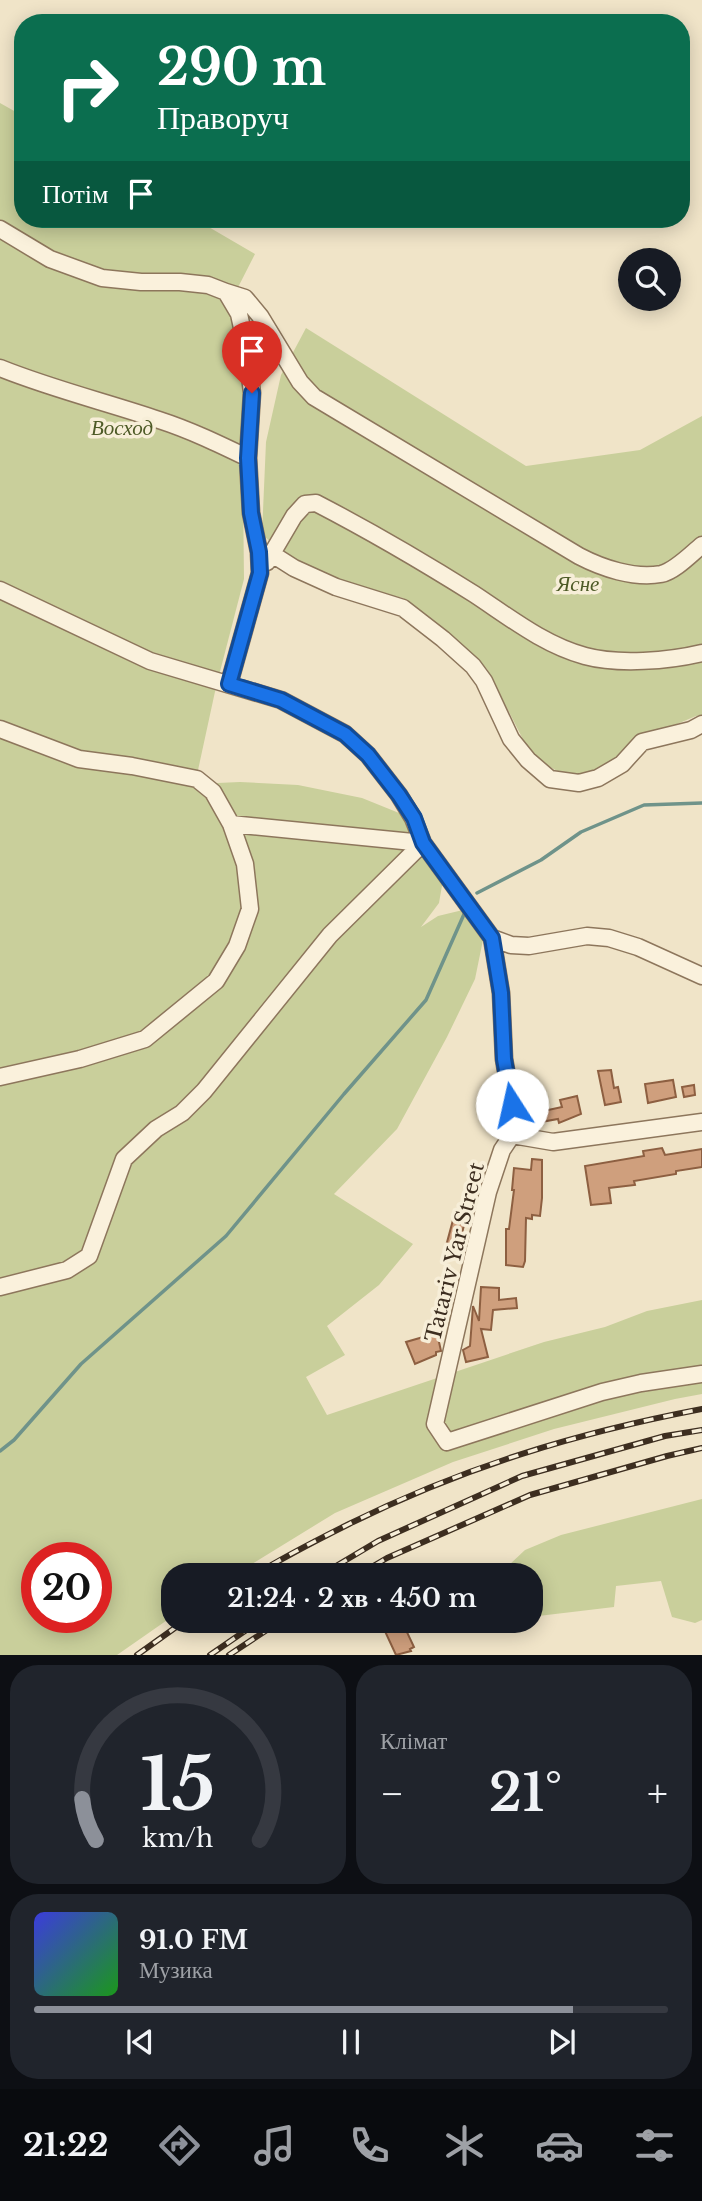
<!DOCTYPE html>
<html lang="uk">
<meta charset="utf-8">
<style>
body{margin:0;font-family:"Libre Baskerville",serif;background:#20242c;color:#f1f3f6;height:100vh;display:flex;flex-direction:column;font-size:26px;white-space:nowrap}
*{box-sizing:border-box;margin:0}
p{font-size:23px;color:#9ea1a6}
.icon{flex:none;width:38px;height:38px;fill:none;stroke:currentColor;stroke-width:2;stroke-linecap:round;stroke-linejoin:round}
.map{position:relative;height:1655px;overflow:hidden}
.panel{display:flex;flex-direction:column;gap:10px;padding:10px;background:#0d0f14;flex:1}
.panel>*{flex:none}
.banner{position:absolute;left:14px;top:14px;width:676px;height:214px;border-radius:28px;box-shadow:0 4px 18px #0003;background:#0b6e4f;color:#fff;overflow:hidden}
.tools{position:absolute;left:618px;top:248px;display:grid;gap:14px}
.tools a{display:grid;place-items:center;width:63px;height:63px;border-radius:50%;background:#171b24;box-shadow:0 4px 18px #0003;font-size:35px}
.speed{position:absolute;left:21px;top:1542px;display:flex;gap:14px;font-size:35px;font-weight:700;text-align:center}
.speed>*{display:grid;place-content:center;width:91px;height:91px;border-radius:50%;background:#171b24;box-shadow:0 4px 18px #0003;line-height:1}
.speed .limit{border:10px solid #d22;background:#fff;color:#111}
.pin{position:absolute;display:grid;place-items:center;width:60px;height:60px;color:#fff;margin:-72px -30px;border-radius:50% 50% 50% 0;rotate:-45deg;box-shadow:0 0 7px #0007}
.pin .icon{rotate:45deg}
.me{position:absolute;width:77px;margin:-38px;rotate:350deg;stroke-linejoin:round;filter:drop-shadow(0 0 5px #0008)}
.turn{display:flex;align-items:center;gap:24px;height:147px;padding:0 28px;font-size:32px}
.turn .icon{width:91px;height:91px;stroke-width:2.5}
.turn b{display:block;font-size:49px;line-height:60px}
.then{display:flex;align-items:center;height:66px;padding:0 28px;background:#0003;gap:14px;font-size:26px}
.big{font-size:52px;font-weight:600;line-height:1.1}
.panel .card{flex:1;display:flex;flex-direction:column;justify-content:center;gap:10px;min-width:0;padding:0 24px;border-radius:28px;background:#20242c}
.panel .dial{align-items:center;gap:0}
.dial svg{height:182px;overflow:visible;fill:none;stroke:#363941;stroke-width:7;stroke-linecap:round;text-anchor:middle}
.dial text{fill:#f1f3f6;stroke:none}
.song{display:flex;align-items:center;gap:21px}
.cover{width:84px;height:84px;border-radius:10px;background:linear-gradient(135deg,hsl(240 70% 55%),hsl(120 70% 35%))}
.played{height:7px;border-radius:4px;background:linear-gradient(90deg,#8c9099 85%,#363941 85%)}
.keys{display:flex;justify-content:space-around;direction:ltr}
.heat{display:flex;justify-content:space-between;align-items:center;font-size:38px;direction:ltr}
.panel .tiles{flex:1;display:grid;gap:10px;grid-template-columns:1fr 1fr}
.card:last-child{grid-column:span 2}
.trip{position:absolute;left:161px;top:1563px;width:382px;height:70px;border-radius:28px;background:#171b24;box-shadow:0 4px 18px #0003;font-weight:600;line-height:70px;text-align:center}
.tab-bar{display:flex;height:112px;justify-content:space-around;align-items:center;background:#090b0e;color:#9ea1a6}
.tab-bar .icon{width:49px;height:49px}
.tab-bar .selected{color:#8c9099}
.tab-bar b{font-size:32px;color:#f1f3f6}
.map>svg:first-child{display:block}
.green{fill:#c9cf9b;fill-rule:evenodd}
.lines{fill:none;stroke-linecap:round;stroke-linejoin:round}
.stream{stroke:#6f938a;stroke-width:3.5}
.building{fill:#cf9f7d;stroke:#8d5f41;stroke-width:2}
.minor-casing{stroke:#8d765c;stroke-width:19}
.minor{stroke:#faf1dc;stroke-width:16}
.rail-casing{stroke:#3d2e20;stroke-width:6}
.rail{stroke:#f7eed8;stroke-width:3.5;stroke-dasharray:10;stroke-linecap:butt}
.route-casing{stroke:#114b97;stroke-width:18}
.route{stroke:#1a73e8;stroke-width:12}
.labels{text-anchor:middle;stroke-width:7;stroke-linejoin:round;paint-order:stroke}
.park-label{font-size:21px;font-style:italic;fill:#4d5a26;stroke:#f7eed8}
.street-label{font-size:21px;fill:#3d2e20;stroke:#f7eed8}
</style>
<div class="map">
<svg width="702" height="1655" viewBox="0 0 702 1655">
<rect width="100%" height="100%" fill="#f0e4c8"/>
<path class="green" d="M0,103L23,116V219H195L255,254L229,305L245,377L243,493L244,579L216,687L195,784L240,782L298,785L362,798L404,815L444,874L439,903L421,927L438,916L467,909L484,935L475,979L447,1037L397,1129L334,1194L413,1244L379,1285L327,1326L345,1355L306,1377L327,1415L544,1342L605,1327L647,1311L702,1300V1394L675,1399L554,1429L453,1462L335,1513L234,1575H173V1616L117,1655H0ZM37,1558H96V1617H37Z
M306,328L526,466L640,450L702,416V715L696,716L639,740L598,774L570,778L532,757L487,669L403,598L352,586L281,552L262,534L266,442L281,375Z
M702,1499V1620L695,1623L672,1617L661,1581L616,1586L614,1607L530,1617V1575H507L509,1565L525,1550L561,1535Z"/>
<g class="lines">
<path class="stream" d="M477,893L541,860L581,832L644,805L702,803
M0,1451L14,1440L81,1364L226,1236L344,1094L426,1000L465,912"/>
</g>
<path class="building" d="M611,1070L614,1088L618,1087L621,1102L605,1105L598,1071Z
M673,1080L676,1097L648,1103L645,1084Z
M694,1085L695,1095L684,1097L682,1087Z
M537,1096L538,1108L529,1110L527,1097Z
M577,1096L581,1114L559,1123L558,1119L541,1122L539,1112L562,1107L560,1100Z
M662,1148L665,1155L702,1149V1167L676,1171V1174L634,1181L635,1185L609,1188L611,1203L591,1205L585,1166L644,1156L643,1151Z
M532,1159L542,1160V1198L540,1216L532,1215V1219L526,1218L525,1261L523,1267L506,1265V1229H509L514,1190H512L514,1168L531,1170Z
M453,1220L464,1225L458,1250L446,1246Z
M481,1287L499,1288V1300L516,1298L517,1308L493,1310L491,1330L481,1329L488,1357L466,1362L463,1350L470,1346L473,1306L479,1321Z
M437,1333L441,1351L436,1352V1355L415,1364L406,1342Z
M387,1620H422L405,1628L414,1647L410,1649L411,1651L396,1655L383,1627L389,1624Z"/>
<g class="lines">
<defs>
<path id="minor" d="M0,229L50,259L102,278L141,282H180L208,285L226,292L239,314L247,351L252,393L248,458L251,513L259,552L260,573L229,684
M226,292L245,298L260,316L300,382L314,397L579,556C602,568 634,579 661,574C675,571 691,554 702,545
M0,368C52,389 106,402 159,420C190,430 219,444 248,458
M272,554L294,568L336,587L403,608L443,639L473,666L484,681L511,739L528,760L550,779L579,783L598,778L622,764L642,742L691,730L702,724
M267,562L294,516L305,504L316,503C370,531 423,562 474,594C509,617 544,645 585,656C618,665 669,661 702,653
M0,590L150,661L281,700L345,734L368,755L399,795L413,818L423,843L492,938L511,945L529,946L587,936L609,938L638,947L702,976
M0,729L79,759L132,766L197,779L213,792L231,824L245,864L250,909L237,946L216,981L145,1039L80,1059L0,1077
M231,824L423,843
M492,938L501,993L504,1059L512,1105V1135
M702,1122L553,1142L512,1135L502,1150L488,1192L435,1424L447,1442L602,1392L641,1383L702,1374
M0,1287L67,1270L89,1256L124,1159L156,1129L182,1113L204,1091L330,935L423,843"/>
</defs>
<use href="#minor" class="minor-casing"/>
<use href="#minor" class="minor"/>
<defs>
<path id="rail" d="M255,1575C285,1556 317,1540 349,1524C464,1467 576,1433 702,1409
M321,1575L378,1541L522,1476L665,1436L702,1430
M358,1575L387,1558L530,1495L667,1456L702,1448
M137,1655L186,1620
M210,1655L261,1620
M229,1655L282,1620"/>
</defs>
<use href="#rail" class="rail-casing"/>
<use href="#rail" class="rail"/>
</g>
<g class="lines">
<defs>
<path id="route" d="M252,393L248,458L251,513L259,552L260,573L229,684L281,700L345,734L368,755L399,795L414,818L423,843L492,938L501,993L504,1059L512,1105"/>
</defs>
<use href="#route" class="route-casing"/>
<use href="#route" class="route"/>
</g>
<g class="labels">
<g class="park-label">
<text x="122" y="435">Восход</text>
<text x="578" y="591">Ясне</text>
</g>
<g class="street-label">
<text transform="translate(455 1252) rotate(-76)" y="7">Tatariv Yar Street</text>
</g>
</g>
</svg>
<div class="tools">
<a><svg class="icon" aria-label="search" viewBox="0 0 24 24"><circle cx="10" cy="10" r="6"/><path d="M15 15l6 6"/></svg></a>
</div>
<div class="speed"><div class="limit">20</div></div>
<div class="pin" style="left:252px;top:393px;background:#d93025"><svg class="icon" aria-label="arrive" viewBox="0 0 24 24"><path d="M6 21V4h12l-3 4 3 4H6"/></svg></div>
<svg class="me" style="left:512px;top:1105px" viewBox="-20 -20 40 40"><circle r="19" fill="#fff"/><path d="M0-13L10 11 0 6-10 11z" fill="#1a73e8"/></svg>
<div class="trip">21:24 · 2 хв · 450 m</div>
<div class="banner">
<div class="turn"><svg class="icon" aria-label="right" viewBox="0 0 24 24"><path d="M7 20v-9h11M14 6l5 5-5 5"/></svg><div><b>290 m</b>Праворуч</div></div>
<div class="then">Потім<svg class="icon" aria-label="arrive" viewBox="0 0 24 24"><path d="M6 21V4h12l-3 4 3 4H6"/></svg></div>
</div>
</div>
<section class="panel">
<div class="tiles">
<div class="card dial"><svg viewBox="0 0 100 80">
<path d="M14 69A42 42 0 1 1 86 69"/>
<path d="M14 69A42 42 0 0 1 8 51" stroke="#8c9099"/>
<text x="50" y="56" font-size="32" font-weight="700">15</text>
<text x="50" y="72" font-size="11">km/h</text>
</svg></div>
<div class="card"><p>Клімат</p>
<div class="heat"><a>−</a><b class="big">21°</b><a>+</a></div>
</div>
<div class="card">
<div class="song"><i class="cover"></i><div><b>91.0 FM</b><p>Музика</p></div></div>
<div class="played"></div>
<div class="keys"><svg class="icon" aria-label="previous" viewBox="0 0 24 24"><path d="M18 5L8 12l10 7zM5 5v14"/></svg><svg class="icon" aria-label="pause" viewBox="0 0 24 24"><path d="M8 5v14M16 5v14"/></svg><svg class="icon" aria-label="next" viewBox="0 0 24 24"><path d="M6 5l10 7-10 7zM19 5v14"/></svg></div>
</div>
</div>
</section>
<nav class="tab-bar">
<b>21:22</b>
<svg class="icon selected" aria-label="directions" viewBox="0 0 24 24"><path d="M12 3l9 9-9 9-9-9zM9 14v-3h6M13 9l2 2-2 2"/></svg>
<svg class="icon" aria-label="music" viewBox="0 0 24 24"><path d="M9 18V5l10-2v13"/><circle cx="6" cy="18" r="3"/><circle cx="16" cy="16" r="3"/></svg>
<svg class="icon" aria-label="phone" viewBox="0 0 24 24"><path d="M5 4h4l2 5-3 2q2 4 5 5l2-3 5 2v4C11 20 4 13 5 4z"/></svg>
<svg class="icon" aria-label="climate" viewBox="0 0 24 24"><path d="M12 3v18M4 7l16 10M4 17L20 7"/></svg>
<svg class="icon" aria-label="car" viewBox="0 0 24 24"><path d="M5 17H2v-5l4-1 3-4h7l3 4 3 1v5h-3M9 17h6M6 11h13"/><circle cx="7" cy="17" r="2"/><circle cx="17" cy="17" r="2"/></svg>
<svg class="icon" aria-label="filters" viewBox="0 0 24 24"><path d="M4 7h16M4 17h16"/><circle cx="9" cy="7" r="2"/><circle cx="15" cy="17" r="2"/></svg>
</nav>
